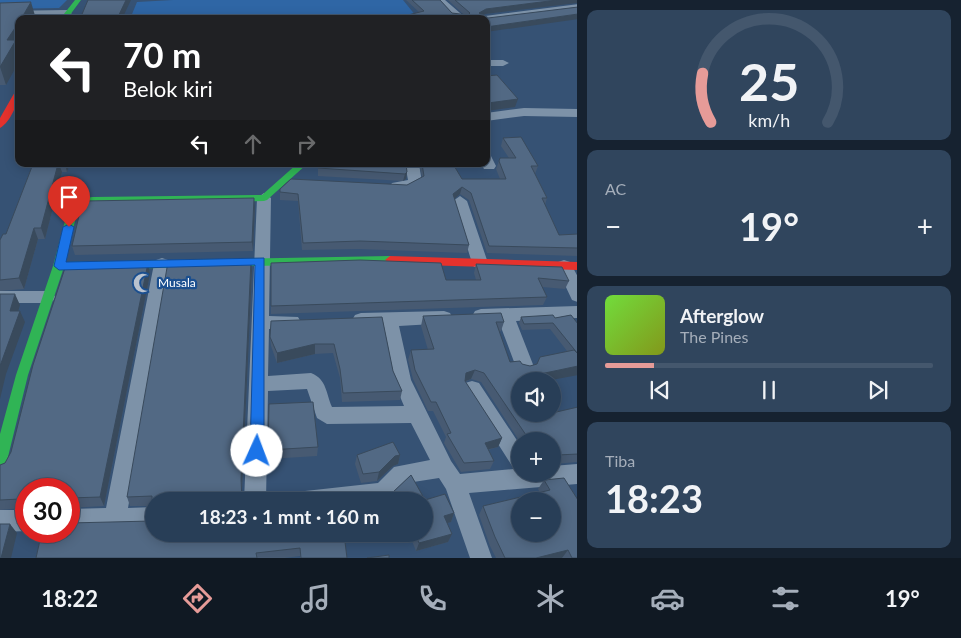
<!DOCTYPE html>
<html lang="id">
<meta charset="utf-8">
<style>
body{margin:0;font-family:Lato,sans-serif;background:#30455d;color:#f1f3f6;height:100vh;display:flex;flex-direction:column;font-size:19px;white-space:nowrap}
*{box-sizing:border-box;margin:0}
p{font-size:16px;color:#a5aeba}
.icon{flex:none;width:28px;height:28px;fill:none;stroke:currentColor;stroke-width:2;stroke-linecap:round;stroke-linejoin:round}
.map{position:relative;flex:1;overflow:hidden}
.side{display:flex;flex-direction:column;gap:10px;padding:10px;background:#162230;width:384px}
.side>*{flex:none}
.guide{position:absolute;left:15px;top:15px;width:475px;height:152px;border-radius:10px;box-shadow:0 2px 12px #0003,0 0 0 1px #44576d;background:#202124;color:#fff;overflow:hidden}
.fabs{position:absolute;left:511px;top:372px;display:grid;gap:10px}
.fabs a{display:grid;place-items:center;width:50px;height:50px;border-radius:50%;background:#283e57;box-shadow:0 2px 12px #0003,0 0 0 1px #44576d;font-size:25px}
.speed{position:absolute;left:15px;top:478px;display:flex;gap:10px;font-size:25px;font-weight:700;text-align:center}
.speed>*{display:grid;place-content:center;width:65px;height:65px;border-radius:50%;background:#283e57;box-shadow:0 2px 12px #0003,0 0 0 1px #44576d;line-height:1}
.speed .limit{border:8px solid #d22;background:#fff;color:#111}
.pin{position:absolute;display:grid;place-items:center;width:42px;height:42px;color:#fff;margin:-51px -21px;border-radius:50% 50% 50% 0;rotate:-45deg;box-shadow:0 0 5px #0007}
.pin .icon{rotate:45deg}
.me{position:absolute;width:55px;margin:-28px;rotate:2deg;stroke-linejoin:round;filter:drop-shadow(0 0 4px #0008)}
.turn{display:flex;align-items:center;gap:18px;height:105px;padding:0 25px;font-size:22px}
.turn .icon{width:65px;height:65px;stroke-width:2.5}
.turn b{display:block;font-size:35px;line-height:42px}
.lanes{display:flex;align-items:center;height:48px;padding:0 25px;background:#0003;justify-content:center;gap:25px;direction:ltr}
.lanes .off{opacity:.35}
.big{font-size:38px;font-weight:700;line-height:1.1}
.side .card{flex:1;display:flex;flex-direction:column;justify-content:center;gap:8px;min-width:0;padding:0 18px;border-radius:10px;background:#30455d}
.side .dial{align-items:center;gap:0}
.dial svg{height:130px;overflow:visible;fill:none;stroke:#44576d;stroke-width:7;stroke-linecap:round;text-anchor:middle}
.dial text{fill:#f1f3f6;stroke:none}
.song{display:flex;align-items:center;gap:15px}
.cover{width:60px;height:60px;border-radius:8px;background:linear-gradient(135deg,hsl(100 70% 55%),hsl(70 70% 35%))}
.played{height:5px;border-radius:2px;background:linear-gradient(90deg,#e69b98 15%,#44576d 15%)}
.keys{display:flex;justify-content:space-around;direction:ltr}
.heat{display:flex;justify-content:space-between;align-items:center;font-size:28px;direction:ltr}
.trip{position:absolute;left:145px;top:492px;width:288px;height:50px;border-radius:25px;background:#283e57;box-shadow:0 2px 12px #0003,0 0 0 1px #44576d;font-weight:700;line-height:50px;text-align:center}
.tab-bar{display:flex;height:80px;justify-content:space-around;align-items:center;background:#101923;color:#a5aeba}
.tab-bar .icon{width:35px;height:35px}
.tab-bar .selected{color:#e69b98}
.tab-bar b{font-size:22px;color:#f1f3f6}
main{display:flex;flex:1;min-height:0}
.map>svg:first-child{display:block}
.green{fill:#2f66a5}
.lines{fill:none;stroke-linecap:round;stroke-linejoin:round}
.street{fill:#7d92a8;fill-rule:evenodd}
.fast{fill:#30b455;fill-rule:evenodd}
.jam{fill:#e5322d;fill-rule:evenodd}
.wall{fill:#475a72}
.shaded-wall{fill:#394a5c}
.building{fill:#526984;stroke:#394a5c;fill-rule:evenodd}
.route{fill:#1a73e8;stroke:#114b97}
.labels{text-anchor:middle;stroke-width:4.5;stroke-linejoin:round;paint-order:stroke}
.poi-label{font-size:12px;fill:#fff;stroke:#1b4f8f;text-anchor:start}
</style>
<main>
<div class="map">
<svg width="578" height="558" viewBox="0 0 578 558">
<rect width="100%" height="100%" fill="#365274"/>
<path class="green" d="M0,0H67L59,8L0,9Z
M173,0H403L416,16L398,19H130L137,2Z"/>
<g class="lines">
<path class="street" d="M435,0H445L467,19L452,17Z
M578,4V10L486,22V19H480L485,16Z
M0,11L67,10L72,13L67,16L0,17Z
M486,60H503L509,63L503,66H486Z
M524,108L578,109V117L524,116L486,121V113Z
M486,155L491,156L496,166L494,169H484L481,164H486Z
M405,164H419L422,182L406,191L392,189L390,186L392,183L408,180Z
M264,193L271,198L269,316L298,317L301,322L298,327L269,329L268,376L311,373C327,379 326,394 332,407L404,406L393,380L382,326L355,325L352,320L355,315L361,313L444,311L450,313L453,318L450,323L399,326L411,380L451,461L460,474L514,469L463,389L465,383L472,381L479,383L520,445V474H552V466L578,464V484L469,493L492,558H470L446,489L439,478L407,483L388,501H294L297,494L305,491L378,483L394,467L430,460L411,423L327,424L317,418L307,389L268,391L266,501H244L257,198Z
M460,196L467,201L488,263L486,267H474L472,263L453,201Z
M162,258L168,260L170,264L128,508L154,507V529L69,531V509L106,508L154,264L156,260Z
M564,260L570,262L578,277V302L572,300L556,266L558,262Z
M0,291H47L53,293L55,297L53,301L47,303H0Z
M578,306V318L516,321L534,367L531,372L525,374L519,372L516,367L499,322L475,321L472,316L475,311L481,309Z
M0,510H26L27,531L0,532Z"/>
<path class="fast" d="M75,0H81L67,19H60Z
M297,164H307L267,200L264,201L84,205L78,209L65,262L390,256L395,260L394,263L63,270L28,375L7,461L5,466L0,468V434L16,375L53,266L69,206L77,200L92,197L262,195Z"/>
<path class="jam" d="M16,90H19C19,101 11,122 0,128V118Z
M390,256L578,262V270L390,264L385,260Z"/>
</g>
<path class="wall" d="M406,0H440L452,13L464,15L448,0H578L485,14L483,15L486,19H407L408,15L419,12Z
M0,3L36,18L19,19V47L6,85H0Z
M503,138L538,166L535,174L547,198L545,205L559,235L578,234V256L487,253L469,200L460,194L454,199L469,245L467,253L359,249L302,250L298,201L280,200V192L407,185L422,177L419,164H453L462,179H500L496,169L500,158H509L501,146Z
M33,164H70L67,172H62L45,239H38L24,289L0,291V240L6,234Z
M318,164L407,172L406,179L403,181L318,176Z
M255,207L253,251L75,255L72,246Z
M148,263L150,274L104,506L69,508V489H26V513L23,508L0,510V465L5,463Z
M476,264L569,281L565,289L542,287L547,297L543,305L271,314V306L446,280H476L474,273Z
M252,271L242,489L154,534H344L347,558H300V556L285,558H36L152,521V506H130L127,497Z
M571,315L578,375L520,381V414H552L578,407V462L555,464L552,468V441L520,442L481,382L471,379L465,382L502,438L498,447L488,450L494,461L490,469L461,472L444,443L446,437L433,411H428L413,379L408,360L411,350H428L421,326L423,316L504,322L501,331L499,332L510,362L530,366L567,351L550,329L522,330L519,323L521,317L555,318Z
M382,317L393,371L402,391L400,400L342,402L340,378L333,353L315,354L277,363L271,346L270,337Z
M318,447L317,456L269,459L268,450Z
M357,455H400L398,464L393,466L377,481L361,483L355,464Z
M411,475L425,500L445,494L454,513L451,522L447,523L452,534L448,542L416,551L410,536L381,543L378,534H424V501H368L370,494L392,493Z
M544,480L578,500V558H496L490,546L479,515L483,506L540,493L538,489Z"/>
<path class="shaded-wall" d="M126,0H131L122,19H117Z
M557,0H578V3L485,14L478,19L479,13L486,9Z
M31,2L36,19H21Z
M578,14V19L486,32V27Z
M19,22V62L6,85L0,67L7,40Z
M518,99L515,107L486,111V105L488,103Z
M58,164H59L62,172L45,239L41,228Z
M65,164H70L67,172Z
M407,172L406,179L403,181L405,174Z
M462,187L460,194L451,202L453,194Z
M254,198L255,207L253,251L252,242Z
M34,228L38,239L24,289L19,278Z
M251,260L252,271L242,489L243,501H242L241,479Z
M148,263L150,274L104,506L100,497Z
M15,294L20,305L15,322L10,311Z
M20,311L25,322L6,374L0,399V366Z
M315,344V354L277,363V353Z
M578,366V375L546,381H524L526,377Z
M475,370L471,379L463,382L466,373Z
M502,438L498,447L481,451L485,443Z
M400,455L398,464L393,466L377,481L379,472L395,456Z
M454,513L451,522L440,525L444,516Z
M10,524L17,533L11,558H1Z
M383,534H411L410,536L381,543Z
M452,534L448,542L416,551L419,543Z
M568,550L562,558H535Z"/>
<path class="building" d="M88,0H126L117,19H80Z
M412,0H440L452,13L468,15L470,13L455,0H557L486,9L479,13L488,18L578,7V14L486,27V19H413L408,15L424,11Z
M31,2L21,19H19V22L7,40H16L0,67V3Z
M497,75L518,99L488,103L486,105V76Z
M521,137L538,166H531L547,198H542L559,235L578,234V248L489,246L471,193L462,187L453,194L469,245L360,241L303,243L298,194L280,192V189L291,179L407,185L424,176L422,164H453L462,179H506L499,161L500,158H516L503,138Z
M33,164H58L41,228H34L19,278L0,280V240L3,234H6Z
M318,164H406L407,172L405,174L318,168Z
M254,198L252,242L72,246L82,203L85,201Z
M251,260L241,479L242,501H154V534H344L347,558H301L300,548L256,553L257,558H36L42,531H69V523L152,521V496L127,497L168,262Z
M360,260L441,263L446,280H481L476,264L562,267L569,281L538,278L547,297L271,306V263Z
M148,263L100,497L69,498V489H26V507H22L20,499L0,500V465L5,463L11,452L33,365L66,265Z
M0,294H15L10,311H20L0,366Z
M501,313L504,322H496L510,362L520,361L522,364L530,366L537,364L540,357L574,350L578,354V366L526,377L529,381H520V414H552V413L578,407V454L557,455L555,463H552V441H526V435L484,373L475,370L466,373L465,381L502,438L485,443L494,461L464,463L447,434L451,433L436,402H431L415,370L411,350L434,349L423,316Z
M553,315L555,318L571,315L578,324V354L553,323L524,324L521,317Z
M382,317L393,371L402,391L343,393L340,369L334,344H315L277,353L270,337L271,321Z
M313,402L318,447L268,450L269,404Z
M393,442L400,455L395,456L379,472L363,474L357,455Z
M411,475L425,500L445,494L454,513L444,516L452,534L419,543L415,534H424V501H372L370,494L392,493Z
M564,478L578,500V558H572L568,550L536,558H505L495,537L483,506L550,490L544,480ZM520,501H552V534H520Z
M0,524H10L1,558H0Z
M389,555V558H367Z"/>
<path class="route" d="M69,224L74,227L66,262L264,258V451L262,456L257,458L252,456L250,451L255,265L59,270L54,266L63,227Z"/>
<defs>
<symbol id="mosque-bare" viewBox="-9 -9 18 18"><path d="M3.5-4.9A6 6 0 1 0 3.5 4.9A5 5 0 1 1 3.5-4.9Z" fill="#b9c2ce" stroke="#1b4f8f" stroke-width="2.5" paint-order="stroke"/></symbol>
</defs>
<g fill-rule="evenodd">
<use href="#mosque-bare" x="129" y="269" width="28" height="28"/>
</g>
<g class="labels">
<g class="poi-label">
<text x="158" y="287">Musala</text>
</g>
</g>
</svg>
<div class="fabs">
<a><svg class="icon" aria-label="sound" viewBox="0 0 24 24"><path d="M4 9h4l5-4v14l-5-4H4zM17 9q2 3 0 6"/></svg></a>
<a>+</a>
<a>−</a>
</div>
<div class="speed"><div class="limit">30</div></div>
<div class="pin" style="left:69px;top:227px;background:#d93025"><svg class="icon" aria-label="arrive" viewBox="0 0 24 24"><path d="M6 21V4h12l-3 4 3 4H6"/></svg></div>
<svg class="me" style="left:257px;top:451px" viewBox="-20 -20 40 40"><circle r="19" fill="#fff"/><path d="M0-13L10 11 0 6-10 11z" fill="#1a73e8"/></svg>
<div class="trip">18:23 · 1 mnt · 160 m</div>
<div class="guide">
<div class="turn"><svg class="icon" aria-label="left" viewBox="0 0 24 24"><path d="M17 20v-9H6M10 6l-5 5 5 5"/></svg><div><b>70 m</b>Belok kiri</div></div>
<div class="lanes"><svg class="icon" aria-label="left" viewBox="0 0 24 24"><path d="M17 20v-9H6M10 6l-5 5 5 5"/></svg><svg class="icon off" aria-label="ahead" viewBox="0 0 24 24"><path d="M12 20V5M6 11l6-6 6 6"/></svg><svg class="icon off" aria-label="right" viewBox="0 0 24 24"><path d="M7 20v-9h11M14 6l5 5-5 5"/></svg></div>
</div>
</div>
<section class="side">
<div class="card dial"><svg viewBox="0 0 100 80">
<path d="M14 69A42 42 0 1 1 86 69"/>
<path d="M14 69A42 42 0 0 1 9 39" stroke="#e69b98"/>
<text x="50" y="56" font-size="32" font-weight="700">25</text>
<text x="50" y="72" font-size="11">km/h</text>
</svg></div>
<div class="card"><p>AC</p>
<div class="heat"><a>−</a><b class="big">19°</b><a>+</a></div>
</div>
<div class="card">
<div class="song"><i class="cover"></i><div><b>Afterglow</b><p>The Pines</p></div></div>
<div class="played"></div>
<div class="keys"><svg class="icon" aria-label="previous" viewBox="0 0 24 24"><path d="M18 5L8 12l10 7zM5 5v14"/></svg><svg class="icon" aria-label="pause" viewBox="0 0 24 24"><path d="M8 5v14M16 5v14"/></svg><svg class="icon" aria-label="next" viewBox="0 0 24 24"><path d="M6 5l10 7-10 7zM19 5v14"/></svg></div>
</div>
<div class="card"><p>Tiba</p><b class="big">18:23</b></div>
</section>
</main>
<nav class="tab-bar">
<b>18:22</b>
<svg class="icon selected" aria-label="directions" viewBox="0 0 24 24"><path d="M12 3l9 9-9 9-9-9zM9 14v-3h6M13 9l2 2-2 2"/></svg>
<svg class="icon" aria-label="music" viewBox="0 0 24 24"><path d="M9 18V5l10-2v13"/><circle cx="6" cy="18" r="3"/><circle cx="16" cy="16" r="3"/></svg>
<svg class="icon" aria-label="phone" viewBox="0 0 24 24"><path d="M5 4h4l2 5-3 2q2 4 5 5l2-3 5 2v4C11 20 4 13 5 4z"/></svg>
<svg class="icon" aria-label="climate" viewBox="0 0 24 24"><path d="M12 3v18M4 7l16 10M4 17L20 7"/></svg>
<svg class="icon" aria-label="car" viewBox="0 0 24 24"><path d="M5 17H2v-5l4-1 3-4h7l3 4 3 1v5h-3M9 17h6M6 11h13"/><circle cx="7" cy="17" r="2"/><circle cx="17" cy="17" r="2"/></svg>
<svg class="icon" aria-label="filters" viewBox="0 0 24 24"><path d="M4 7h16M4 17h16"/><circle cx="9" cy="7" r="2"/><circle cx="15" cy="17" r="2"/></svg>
<b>19°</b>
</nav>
